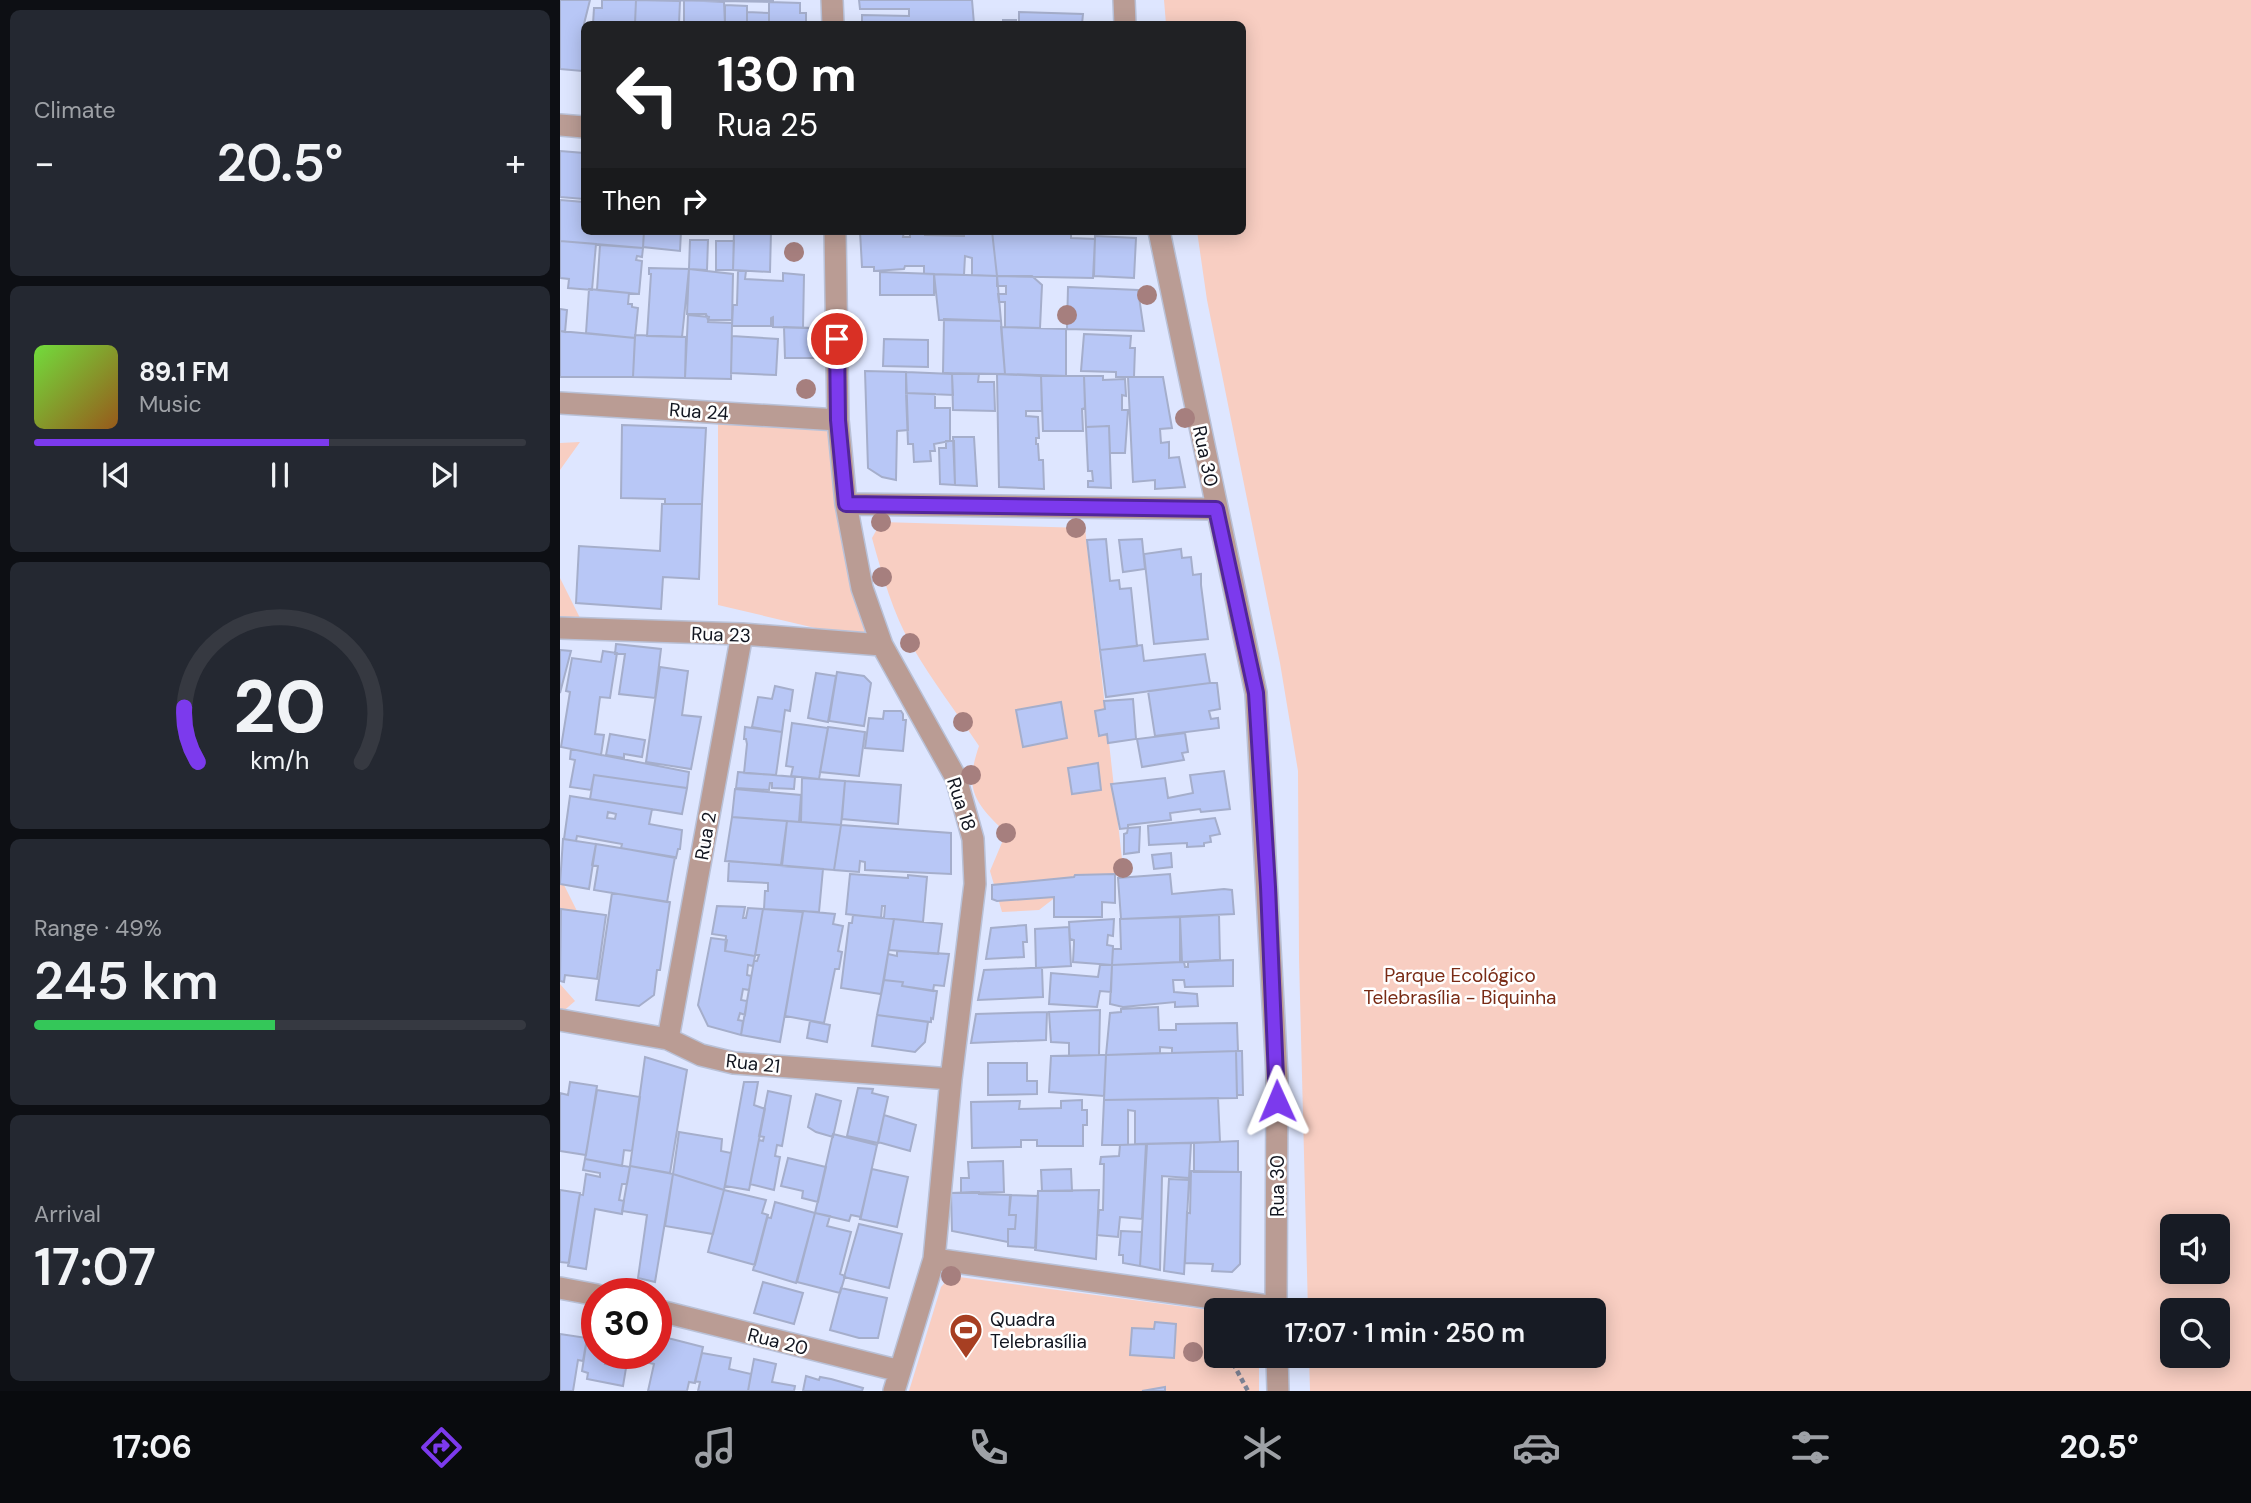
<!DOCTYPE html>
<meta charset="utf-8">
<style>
body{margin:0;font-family:"DM Sans",sans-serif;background:#242831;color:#f1f3f6;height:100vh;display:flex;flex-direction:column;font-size:26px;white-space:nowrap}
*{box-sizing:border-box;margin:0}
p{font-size:23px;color:#9ea1a6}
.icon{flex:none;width:38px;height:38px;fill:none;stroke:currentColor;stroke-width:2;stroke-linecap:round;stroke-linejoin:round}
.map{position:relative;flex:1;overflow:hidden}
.drawer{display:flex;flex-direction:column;gap:10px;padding:10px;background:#0d0f14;width:560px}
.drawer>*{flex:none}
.banner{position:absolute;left:21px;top:21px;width:665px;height:214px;border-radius:10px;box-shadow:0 4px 18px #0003;background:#202124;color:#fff;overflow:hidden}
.fabs{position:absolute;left:1600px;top:1214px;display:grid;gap:14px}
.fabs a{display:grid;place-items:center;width:70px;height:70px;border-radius:10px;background:#171b24;box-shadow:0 4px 18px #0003;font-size:35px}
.speed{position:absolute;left:21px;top:1278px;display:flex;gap:14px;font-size:35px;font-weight:700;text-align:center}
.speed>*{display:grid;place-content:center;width:91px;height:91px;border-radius:50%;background:#171b24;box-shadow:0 4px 18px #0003;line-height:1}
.speed .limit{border:10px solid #d22;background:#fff;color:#111}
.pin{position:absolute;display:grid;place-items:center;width:60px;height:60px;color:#fff;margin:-30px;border:4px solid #fff;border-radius:50%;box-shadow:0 2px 7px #0007}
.me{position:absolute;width:77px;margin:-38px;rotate:359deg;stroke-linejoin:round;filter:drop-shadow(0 0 5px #0008)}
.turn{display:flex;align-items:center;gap:24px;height:147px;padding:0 21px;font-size:32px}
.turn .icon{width:91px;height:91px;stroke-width:2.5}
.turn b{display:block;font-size:49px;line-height:60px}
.then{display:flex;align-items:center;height:66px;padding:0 21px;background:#0003;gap:14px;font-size:26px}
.big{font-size:52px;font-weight:600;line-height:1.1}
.drawer .tile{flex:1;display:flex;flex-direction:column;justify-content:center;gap:10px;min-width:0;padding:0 24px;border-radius:10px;background:#242831}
.drawer .dial{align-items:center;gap:0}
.dial svg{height:182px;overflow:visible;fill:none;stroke:#363941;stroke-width:7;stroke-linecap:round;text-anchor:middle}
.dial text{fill:#f1f3f6;stroke:none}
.song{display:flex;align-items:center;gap:21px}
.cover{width:84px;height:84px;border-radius:10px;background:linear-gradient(135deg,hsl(100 70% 55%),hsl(30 70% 35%))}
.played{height:7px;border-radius:4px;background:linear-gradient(90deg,#7c3aed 60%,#363941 60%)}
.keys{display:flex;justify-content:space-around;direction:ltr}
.heat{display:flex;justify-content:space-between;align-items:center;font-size:38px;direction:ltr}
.charge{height:10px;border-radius:5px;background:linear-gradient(90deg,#34c759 49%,#363941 0)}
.trip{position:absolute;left:644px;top:1298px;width:402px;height:70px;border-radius:10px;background:#171b24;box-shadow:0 4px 18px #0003;font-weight:600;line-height:70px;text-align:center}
.dock{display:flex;height:112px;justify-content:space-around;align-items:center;background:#090b0e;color:#9ea1a6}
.dock .icon{width:49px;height:49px}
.dock .selected{color:#7c3aed}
.dock b{font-size:32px;color:#f1f3f6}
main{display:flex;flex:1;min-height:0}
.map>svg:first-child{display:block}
.green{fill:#f8cec2;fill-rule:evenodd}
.building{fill:#b8c7f6;stroke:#a5aecb;stroke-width:2;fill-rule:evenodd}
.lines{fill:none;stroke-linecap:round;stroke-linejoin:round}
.street-casing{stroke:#b9c1d7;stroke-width:24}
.path{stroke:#7e8496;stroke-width:4.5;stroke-dasharray:5 3.5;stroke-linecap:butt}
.street{stroke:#ba9c94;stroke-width:21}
.tree{fill:#a67f7e}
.route-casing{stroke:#51269a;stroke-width:18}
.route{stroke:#7c3aed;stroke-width:12}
.labels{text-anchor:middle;stroke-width:5;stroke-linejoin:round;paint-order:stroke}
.street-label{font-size:19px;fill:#121620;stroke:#fff}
.park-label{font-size:19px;fill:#792b15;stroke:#fff}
.poi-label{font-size:19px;fill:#121620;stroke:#fff;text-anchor:start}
</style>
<main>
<section class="drawer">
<div class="tile"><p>Climate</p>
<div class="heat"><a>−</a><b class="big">20.5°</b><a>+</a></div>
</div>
<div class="tile">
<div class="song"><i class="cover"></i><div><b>89.1 FM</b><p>Music</p></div></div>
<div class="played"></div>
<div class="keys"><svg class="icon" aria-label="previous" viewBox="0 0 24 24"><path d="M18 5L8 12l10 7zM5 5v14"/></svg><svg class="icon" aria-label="pause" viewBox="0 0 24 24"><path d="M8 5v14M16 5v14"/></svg><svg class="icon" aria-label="next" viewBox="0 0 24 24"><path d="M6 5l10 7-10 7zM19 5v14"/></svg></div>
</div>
<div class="tile dial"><svg viewBox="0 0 100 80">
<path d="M14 69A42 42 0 1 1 86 69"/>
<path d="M14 69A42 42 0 0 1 8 45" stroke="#7c3aed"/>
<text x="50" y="56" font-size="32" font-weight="700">20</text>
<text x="50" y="72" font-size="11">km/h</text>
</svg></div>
<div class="tile"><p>Range · 49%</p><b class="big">245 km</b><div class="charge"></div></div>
<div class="tile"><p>Arrival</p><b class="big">17:07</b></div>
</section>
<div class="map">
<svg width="1691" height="1391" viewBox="0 0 1691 1391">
<rect width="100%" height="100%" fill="#dee6ff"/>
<path class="green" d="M604,0H1691V1391H750L749,1356H1034V1311H748L739,958L738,771L720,663L647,300L637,231H682V24H606ZM1612,1227H1657V1272H1612ZM1612,1311H1657V1356H1612Z
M158,413L271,420L305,637L285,635L158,605Z
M20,442L0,470V443Z
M321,522L525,528L563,868L536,897L501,893L479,910L442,912L430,871L446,833C414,802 404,790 419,746C397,713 372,681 352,646C333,614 322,574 312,538Z
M0,578L20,618L0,622Z
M0,877L20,917L0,955Z
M0,984L15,1001L0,1014Z
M391,1276L656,1311V1356H699V1391H349L381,1287Z"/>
<path class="building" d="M0,0H30L24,24L22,71L0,69Z
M42,0H76L75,24H33L34,8H42Z
M76,0L120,1L119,24H75Z
M103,0H213V2Z
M124,0L164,2L165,24H124Z
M299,0H412L414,24H302V15L349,16V9H300Z
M209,2L240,3V13H246V24H209Z
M165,5L187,6V24H165Z
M187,12L209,13V24H187Z
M459,12L523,14L522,24H459Z
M443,20H456V24H419V22H443Z
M0,151L24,153V199L0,197Z
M0,200L24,202V231H84L83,248L0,241Z
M84,231H121L120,251L83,247Z
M134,231H171V233L134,232Z
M174,231H211L210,272L173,270Z
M211,231H254V234L211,233Z
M300,231H344L343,237H350V231H365V235L404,236V231H432L437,276L412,275V258L405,256L404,275L364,274V266H345L344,269L314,271V267H302Z
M432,231L511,233V238L535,239L533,278L437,276Z
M535,236L576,238L574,278L534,276Z
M130,240H148L147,270L129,269Z
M0,241L36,244L32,290L8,288L9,279L0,278Z
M156,241H174L173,270H156Z
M40,245L83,248L82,257L77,256L76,260L82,261L79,294L37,290Z
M89,268L129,269L122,337L87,336L91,274H89Z
M129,269L173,274L172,320H148L146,314H127Z
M178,271H186L185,279L223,281V273L244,275L243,328L213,327V317L211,318V326H172L173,305H177Z
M320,272L374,274V295H320Z
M374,274L437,276L441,321L379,320Z
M437,276H472L482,285L480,328L445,327V302H439L438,294H446V286H437Z
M508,287L578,290L584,331L507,329Z
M29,289L69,293L68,304H72V307L78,308L75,338L26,333Z
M0,309L7,310L5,332L0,331Z
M128,315L149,317L148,322L172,323L171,379L125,378Z
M384,319L441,321L445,374L383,373Z
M224,327L254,328L255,358H225Z
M441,327L506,329V376L445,374Z
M0,331L75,338L73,377H0Z
M524,334L571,336L570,348H575L574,377H556V372L521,371Z
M75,335L126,337L125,378L73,377Z
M172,336L218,339L216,375L171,373Z
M324,339L368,340V367L323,366Z
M305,371L346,372L348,430L337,431L336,480L322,477L308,468Z
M346,372L392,374L393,395L346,393Z
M392,374H419L418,382H434L435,411L393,410Z
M437,374L481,376L482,411H466V416L478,417L479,438H476V444H478L479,460H483L484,489L439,487Z
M481,376H524L525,408L522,409L523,431H483Z
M524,376H543V380L565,379L566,396L562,395V410H568L565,453H550L549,426L526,427Z
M568,377H603L612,428L600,429L601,443L609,442V458L619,457L625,487L595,489V480L573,482Z
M346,393L375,394V408H390V441L374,444L375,451H370L371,461L354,462L353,444H348Z
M62,425L146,428L142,504H105V499L61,498Z
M549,426L551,488L528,487V481H533L532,471H528L526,427Z
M393,437H414L417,486L395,485Z
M386,441H394L395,485L380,484L379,448H386Z
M102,504H142L139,579L103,577L101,609L16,603L19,546L100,551Z
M546,539L550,581L559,580L560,589L571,588L577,646L540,650L527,540Z
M582,539L585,569L563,572L559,540Z
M621,549L622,558L631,557L633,575L641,574V585L648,639L594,644L584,554Z
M56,644L101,649L95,698L59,694L65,654H55Z
M582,645L584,661L645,654L650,683L546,697L540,650Z
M0,650L11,651L0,693Z
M43,651L57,653L50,698L40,697L35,734L44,735L41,755L1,747L10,692L6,691L12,658L41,662Z
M100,667L128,671L122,715L141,717L131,769L86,762Z
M277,672L304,676L311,683L304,726L269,721Z
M256,673L276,676L268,722L248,718Z
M650,683H657L660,709L649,711L651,719L658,718L659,728L595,736L588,691Z
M215,686L233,690L230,711L225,710L222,732L192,727L198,697L212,699Z
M573,699L576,739L548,743L547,734L539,736L535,711L545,709L544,701Z
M501,702L507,738L463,747L456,710Z
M324,711H341L343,714V720H346L343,751L305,748L309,718L323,719Z
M232,723L268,728L259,779L231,776L233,767L226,766Z
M185,727L222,732L216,775L184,773L187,744L186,739H184Z
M268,727L305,732L299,776L260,772Z
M625,733L628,752L622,753L624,760L582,767L577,739Z
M50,734L85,740L82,757L64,754V758L46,755Z
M11,749L129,772L127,788L34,775L31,790L10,787L15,760L10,759Z
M538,763L541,790L512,794L508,768Z
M664,771L670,809L641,812L640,809L610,813L611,820L568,825V828L560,829L551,784L605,778L608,798L633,793L630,775Z
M178,772L235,777L234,789L212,788V783H210L209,790L176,788Z
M34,775L127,788L122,814L30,799Z
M242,778L285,781L281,825L241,822Z
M285,781L341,785L338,824L282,819Z
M175,789L241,795L239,822L172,817Z
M10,796L92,809L89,824L122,830L120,849H118L116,858L61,848L62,844L17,836L16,841L4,839ZM48,812L56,814L55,819L47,818Z
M172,817L227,821L221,865L165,861Z
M655,818L660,834L650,836L651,842L644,843V846L627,847V843L589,845L588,826Z
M227,821L281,825L274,870L222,866Z
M281,825L391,833V874L305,870V862L300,861L299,872L274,870Z
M580,827L579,852L564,854V834L567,833L568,828Z
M3,839L36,844L29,889L0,884Z
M36,844L115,857L107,902L34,890L38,866L32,865Z
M611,853L612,867L594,869L592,855Z
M169,861L263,869L259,912L204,909L205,891H208V883L168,881Z
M290,874L348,878V875L367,877L363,922L324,918L325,906H322L321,918L286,914Z
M555,874V903L542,902V917H494V897L437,901L432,899V885L514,877L515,875Z
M610,874L612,894L664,889L672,890L674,914L561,919L558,878Z
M52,893L110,902L100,970H97L94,995L79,1006L36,1000Z
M157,906L185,907L183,918H186L188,908L203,909L195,956L165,951L166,936L152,934Z
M1,909L46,915L37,979L5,975L4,982L0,981Z
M203,909L243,912L220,1042L181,1035L194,961H197L199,955H195Z
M243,911L275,914L273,924L283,926L278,951L282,952L279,969H275L264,1023L225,1016Z
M293,915L334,919L321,994L281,988L289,923H292Z
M659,915L660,960L622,962L620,917Z
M620,917V962L552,965L553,949H561L560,919Z
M334,919L382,924L378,954L329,950Z
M554,919L553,936L548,935L547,945L553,946L552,965L513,962L514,944V940L510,939L509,922Z
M466,925L467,942H463L464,957L426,959L431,928Z
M509,927L511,966L476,968L475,929Z
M151,938L167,940L165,951L195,956L193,966L188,965L187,975L191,976L189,990L183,989L181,1000L187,1001L185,1015L180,1013L178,1020L183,1021L181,1035L148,1026L138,1005Z
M337,951L389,954L384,986L374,985L373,991L342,986L343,982L324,980L328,954L337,956Z
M673,960V986L625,987L624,980H613L614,992L637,994L638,1006L615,1007V1002L563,1007L550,1004L552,965L624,962L625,967H628V962Z
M540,965H552L551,992L540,991L537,1007L489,1004L491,973L538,977Z
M471,968H482L483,997L418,1000L424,970Z
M324,980L343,982L342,986L377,991L373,1019L371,1018V1022L317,1015Z
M598,1007L599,1030H616V1024L677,1023L678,1051L612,1053V1048L600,1047V1053L546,1055L550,1013L561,1012V1009Z
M540,1010L539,1055L509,1056V1043L491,1042L489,1012Z
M487,1012L486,1040L411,1043L416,1014Z
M317,1015L368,1022L365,1042L355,1052L312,1046Z
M250,1021L270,1025L267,1042L247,1038Z
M676,1051L677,1098L544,1100L546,1055Z
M676,1051H682L683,1095H677Z
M539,1055H546L544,1096L489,1092L491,1056Z
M85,1057L127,1070L110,1173L70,1166Z
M428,1063H467V1081H477V1094L428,1095Z
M10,1082L37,1086L26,1155L0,1151V1093L8,1095Z
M184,1082H198L194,1105L205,1109L189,1190L165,1186Z
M298,1088L313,1089L312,1093L328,1097L318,1143L287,1136Z
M37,1090L80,1097L72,1151L64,1150L62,1166L25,1159Z
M208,1091L231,1096L222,1146L217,1145L215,1156L220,1157L214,1190L190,1184L199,1140L203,1141L204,1137L199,1136Z
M256,1094L281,1101L273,1137L256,1132L248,1127Z
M658,1098L660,1142L575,1144V1111L568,1110V1145H542L544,1100Z
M522,1100V1110H527V1125H523V1146H477V1140H461V1147L412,1148L411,1102L460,1101L459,1109L501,1108V1101Z
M324,1115L356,1125L350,1151L318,1142Z
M119,1132L162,1139L161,1151L171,1153L164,1190L113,1174Z
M273,1134L317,1145L301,1217L291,1215L289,1221L255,1213Z
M678,1141V1172H634V1143Z
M631,1143L629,1178L602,1176L600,1270L580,1266L587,1144Z
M586,1144L582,1219L560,1217L558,1237L537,1235L539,1210H543L544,1164H540L541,1157L559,1156L560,1145Z
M228,1158L266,1167L258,1202L242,1198L243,1191L221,1186Z
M25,1159L70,1167L67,1184H62L59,1200L64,1201L62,1214L35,1209L26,1269L8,1266L19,1198L20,1194L23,1195L26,1174L40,1177V1173L23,1170Z
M443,1161L444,1192L401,1193V1178H409L408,1162Z
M70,1166L113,1174L95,1282L78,1278L87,1215L62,1211Z
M312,1169L348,1177L337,1227L300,1219Z
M511,1169L512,1191H482L481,1170Z
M631,1171L681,1172L680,1264L672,1272L652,1271L653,1264L625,1263L627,1212L630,1213Z
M113,1174L164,1190L153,1234L105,1226Z
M609,1179L629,1180L624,1274L604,1271Z
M0,1190L20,1193L9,1263L0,1262Z
M164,1190L206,1200L202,1213L208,1215L195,1265L148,1252Z
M539,1190L536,1259L475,1250L478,1191Z
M419,1192V1194L451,1195L449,1215H456L455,1229H448V1242L392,1231L391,1193Z
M450,1195L478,1196L476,1248L448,1246V1229H455L456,1215H449Z
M215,1202L255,1213L236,1283L193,1270L207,1217L211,1218Z
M255,1213L270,1216L267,1226L291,1232L280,1274L285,1276L280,1293L237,1282Z
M299,1224L342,1234L329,1288L284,1277Z
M561,1231L582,1232L580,1266L563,1263V1255H559Z
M203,1282L243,1293L234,1324L194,1313Z
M281,1288L327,1298L318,1338H299L270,1330Z
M30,1319L37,1320V1353H47L45,1364L66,1368L63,1386L27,1379L28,1373L22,1371Z
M595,1322L616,1324L614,1358L570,1355L572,1328L594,1329Z
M0,1334L27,1338L23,1361L18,1360L13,1391H0Z
M96,1335L143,1347L135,1383L129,1382L127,1391H88L94,1364L85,1362L87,1353H96Z
M142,1353L171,1358L169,1369L191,1374L188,1391H138L140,1382L135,1381Z
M194,1359L216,1364L212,1382L235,1386L234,1391H188Z
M246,1376L259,1380L260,1377L271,1379L303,1388L302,1391H243Z
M605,1387V1391H582Z"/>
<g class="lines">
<defs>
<path id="street" d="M272,0L273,24
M564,0L565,24
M0,125L24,127
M275,231L278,420L286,504L302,588L322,645L396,778L413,839L415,884L391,1079L374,1259L334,1391
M599,231L696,693L717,1076L716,1311
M0,403L278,420
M286,504L656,509
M0,628L182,634L322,645
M0,1020L108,1039L141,1055L174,1063L391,1079
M108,1039L182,634
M374,1259L716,1307
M0,1288L37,1295
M96,1310L340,1371
M717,1356L718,1391"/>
</defs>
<use href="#street" class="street-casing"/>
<path class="path" d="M669,1356L688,1391"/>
<use href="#street" class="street"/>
</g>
<g class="tree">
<circle cx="234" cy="252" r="10"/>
<circle cx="587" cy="295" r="10"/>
<circle cx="507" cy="315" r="10"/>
<circle cx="246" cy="389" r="10"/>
<circle cx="625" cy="418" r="10"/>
<circle cx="321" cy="522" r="10"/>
<circle cx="516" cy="528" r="10"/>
<circle cx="322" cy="577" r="10"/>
<circle cx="350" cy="643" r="10"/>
<circle cx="403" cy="722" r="10"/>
<circle cx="411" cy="775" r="10"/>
<circle cx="446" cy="833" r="10"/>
<circle cx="563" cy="868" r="10"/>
<circle cx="391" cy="1276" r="10"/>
<circle cx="633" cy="1352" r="10"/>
</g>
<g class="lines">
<defs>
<path id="route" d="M277,339L278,420L286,504L656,509L696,693L708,887L717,1101"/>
</defs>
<use href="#route" class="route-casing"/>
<use href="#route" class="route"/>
</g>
<defs>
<symbol id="stadium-pin" viewBox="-11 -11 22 30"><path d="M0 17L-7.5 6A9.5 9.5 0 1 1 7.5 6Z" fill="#a73f22" stroke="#fff"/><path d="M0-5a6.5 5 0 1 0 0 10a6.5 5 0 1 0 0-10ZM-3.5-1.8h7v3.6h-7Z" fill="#fff"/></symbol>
</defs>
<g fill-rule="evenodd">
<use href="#stadium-pin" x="387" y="1311" width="38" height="52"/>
</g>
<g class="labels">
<g class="street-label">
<text transform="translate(139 411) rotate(4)" y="7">Rua 24</text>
<text transform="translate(646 456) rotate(78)" y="7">Rua 30</text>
<text transform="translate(161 634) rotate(2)" y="7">Rua 23</text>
<text transform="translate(402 804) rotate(72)" y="7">Rua 18</text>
<text transform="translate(145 836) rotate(-80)" y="7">Rua 2</text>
<text transform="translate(193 1063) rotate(6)" y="7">Rua 21</text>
<text transform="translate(717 1186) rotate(-90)" y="7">Rua 30</text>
<text transform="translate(218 1341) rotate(14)" y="7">Rua 20</text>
</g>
<g class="park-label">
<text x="900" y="982">Parque Ecológico<tspan x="900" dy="22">Telebrasília - Biquinha</tspan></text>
</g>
<g class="poi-label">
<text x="430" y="1326">Quadra<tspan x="430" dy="22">Telebrasília</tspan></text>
</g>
</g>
</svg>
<div class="fabs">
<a><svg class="icon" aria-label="sound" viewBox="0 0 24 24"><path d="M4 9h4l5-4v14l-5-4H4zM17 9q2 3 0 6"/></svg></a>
<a><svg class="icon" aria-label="search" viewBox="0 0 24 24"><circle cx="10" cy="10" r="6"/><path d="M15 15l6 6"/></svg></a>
</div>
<div class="speed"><div class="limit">30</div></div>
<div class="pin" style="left:277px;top:339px;background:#d93025"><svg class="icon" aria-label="arrive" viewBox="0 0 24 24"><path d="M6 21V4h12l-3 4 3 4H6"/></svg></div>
<svg class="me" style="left:717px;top:1101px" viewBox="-20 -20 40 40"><path d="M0-17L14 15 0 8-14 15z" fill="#7c3aed" stroke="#fff" stroke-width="4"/></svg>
<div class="trip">17:07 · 1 min · 250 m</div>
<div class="banner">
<div class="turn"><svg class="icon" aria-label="left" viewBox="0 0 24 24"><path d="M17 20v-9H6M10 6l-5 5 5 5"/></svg><div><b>130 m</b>Rua 25</div></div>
<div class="then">Then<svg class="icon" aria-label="right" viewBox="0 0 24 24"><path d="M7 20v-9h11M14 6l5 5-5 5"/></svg></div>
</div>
</div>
</main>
<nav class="dock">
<b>17:06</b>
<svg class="icon selected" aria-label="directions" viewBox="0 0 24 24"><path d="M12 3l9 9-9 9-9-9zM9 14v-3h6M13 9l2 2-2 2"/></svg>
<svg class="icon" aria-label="music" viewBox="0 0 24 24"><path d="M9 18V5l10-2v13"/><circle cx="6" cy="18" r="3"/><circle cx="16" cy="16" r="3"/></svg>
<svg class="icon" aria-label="phone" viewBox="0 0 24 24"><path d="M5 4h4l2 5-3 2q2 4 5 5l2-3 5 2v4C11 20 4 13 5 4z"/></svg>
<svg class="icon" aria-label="climate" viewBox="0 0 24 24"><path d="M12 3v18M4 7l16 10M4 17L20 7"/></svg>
<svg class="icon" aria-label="car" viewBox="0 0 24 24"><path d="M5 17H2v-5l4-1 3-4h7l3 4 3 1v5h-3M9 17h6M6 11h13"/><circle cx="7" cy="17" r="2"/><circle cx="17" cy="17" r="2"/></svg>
<svg class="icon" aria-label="filters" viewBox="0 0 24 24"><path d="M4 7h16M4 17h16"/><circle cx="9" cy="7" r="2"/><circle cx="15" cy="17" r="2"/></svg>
<b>20.5°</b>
</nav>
